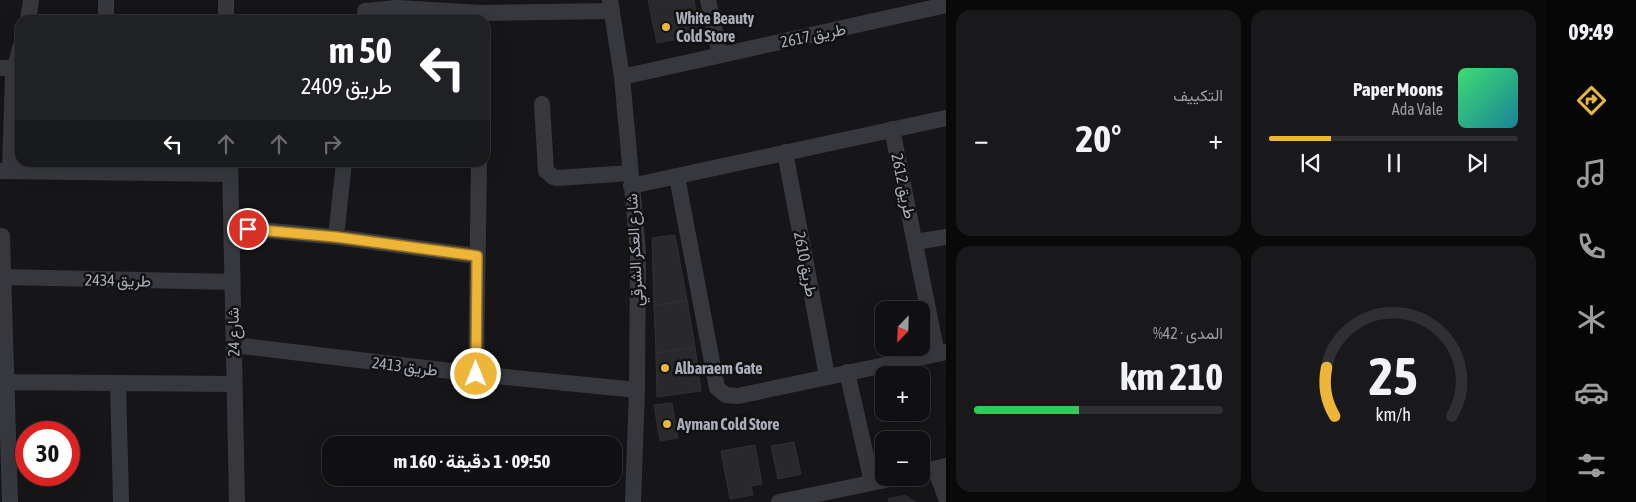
<!DOCTYPE html>
<html lang="ar">
<meta charset="utf-8">
<style>
body{margin:0;font-family:"Asap Condensed",Vazirmatn,sans-serif;background:#19191b;color:#f1f3f6;direction:rtl;height:100vh;display:flex;flex-direction:column;font-size:19px;white-space:nowrap}
*{box-sizing:border-box;margin:0}
p{font-size:16px;color:#9c9d9f}
.icon{flex:none;width:28px;height:28px;fill:none;stroke:currentColor;stroke-width:2;stroke-linecap:round;stroke-linejoin:round}
.map{position:relative;flex:1;overflow:hidden;direction:ltr}
.drawer{display:flex;flex-direction:column;gap:10px;padding:10px;background:#09090a;width:600px}
.drawer>*{flex:none}
.guide{position:absolute;left:15px;top:15px;width:475px;height:152px;border-radius:15px;box-shadow:0 5px 20px #0002,0 0 0 1px #303032;direction:rtl;background:#202124;color:#fff;overflow:hidden}
.needle{width:32px;rotate:203deg}
.controls{position:absolute;left:875px;top:301px;display:grid;gap:10px}
.controls a{display:grid;place-items:center;width:55px;height:55px;border-radius:10px;background:#101012;box-shadow:0 5px 20px #0002,0 0 0 1px #303032;font-size:25px}
.speed{position:absolute;left:15px;top:421px;display:flex;gap:10px;font-size:25px;font-weight:700;text-align:center}
.speed>*{display:grid;place-content:center;width:65px;height:65px;border-radius:50%;background:#101012;box-shadow:0 5px 20px #0002,0 0 0 1px #303032;line-height:1}
.speed .limit{border:8px solid #d22;background:#fff;color:#111}
.pin{position:absolute;display:grid;place-items:center;width:42px;height:42px;color:#fff;margin:-21px;border:2px solid #fff;border-radius:50%;box-shadow:0 1px 5px #0007}
.me{position:absolute;width:55px;margin:-28px;rotate:0deg;stroke-linejoin:round;filter:drop-shadow(0 0 4px #0008)}
.turn{display:flex;align-items:center;gap:18px;height:105px;padding:0 15px;font-size:22px}
.turn .icon{width:65px;height:65px;stroke-width:2.5}
.turn b{display:block;font-size:35px;line-height:42px}
.lanes{display:flex;align-items:center;height:48px;padding:0 15px;background:#0003;justify-content:center;gap:25px;direction:ltr}
.lanes .off{opacity:.35}
.big{font-size:38px;font-weight:700;line-height:1.1}
.drawer .widget{flex:1;display:flex;flex-direction:column;justify-content:center;gap:8px;min-width:0;padding:0 18px;border-radius:15px;background:#19191b}
.drawer .dial{align-items:center;gap:0}
.dial svg{height:130px;overflow:visible;fill:none;stroke:#303032;stroke-width:7;stroke-linecap:round;text-anchor:middle}
.dial text{fill:#f1f3f6;stroke:none}
.song{display:flex;align-items:center;gap:15px}
.cover{width:60px;height:60px;border-radius:8px;background:linear-gradient(135deg,hsl(140 70% 55%),hsl(190 70% 35%))}
.played{height:5px;border-radius:2px;background:linear-gradient(90deg,#eeb638 25%,#303032 25%)}
.keys{display:flex;justify-content:space-around;direction:ltr}
.heat{display:flex;justify-content:space-between;align-items:center;font-size:28px;direction:ltr}
.charge{height:8px;border-radius:4px;background:linear-gradient(90deg,#34c759 42%,#303032 0)}
.drawer .tiles{flex:1;display:grid;gap:10px;grid-template-columns:repeat(2,1fr)}
.trip{position:absolute;left:322px;top:436px;width:300px;height:50px;border-radius:15px;background:#101012;box-shadow:0 5px 20px #0002,0 0 0 1px #303032;font-weight:700;line-height:50px;text-align:center;direction:rtl}
main{display:flex;flex:1;min-height:0}
.tab-bar{display:flex;flex-direction:column;width:90px;justify-content:space-around;align-items:center;background:#060607;color:#9c9d9f}
.tab-bar .icon{width:35px;height:35px}
.tab-bar .active{color:#eeb638}
.tab-bar b{font-size:22px;color:#f1f3f6}
.map>svg:first-child{display:block}
.building{fill:#29292c;stroke:#303034}
.lines{fill:none;stroke-linecap:round;stroke-linejoin:round}
.minor{stroke:#37383d;stroke-width:16}
.route-casing{stroke:#9b7624;stroke-width:12}
.route{stroke:#eeb638;stroke-width:9}
.poi-dot{fill:#eeb638;stroke:#111113;stroke-width:2}
.labels{text-anchor:middle;stroke-width:5;stroke-linejoin:round;paint-order:stroke}
.poi-label{font-size:16px;font-weight:bold;fill:#a8adb8;stroke:#111113;text-anchor:start}
.street-label{font-size:16px;fill:#a8adb8;stroke:#111113}
</style>
<main>
<nav class="tab-bar">
<b>09:49</b>
<svg class="icon active" aria-label="directions" viewBox="0 0 24 24"><path d="M12 3l9 9-9 9-9-9zM9 14v-3h6M13 9l2 2-2 2"/></svg>
<svg class="icon" aria-label="music" viewBox="0 0 24 24"><path d="M9 18V5l10-2v13"/><circle cx="6" cy="18" r="3"/><circle cx="16" cy="16" r="3"/></svg>
<svg class="icon" aria-label="phone" viewBox="0 0 24 24"><path d="M5 4h4l2 5-3 2q2 4 5 5l2-3 5 2v4C11 20 4 13 5 4z"/></svg>
<svg class="icon" aria-label="climate" viewBox="0 0 24 24"><path d="M12 3v18M4 7l16 10M4 17L20 7"/></svg>
<svg class="icon" aria-label="car" viewBox="0 0 24 24"><path d="M5 17H2v-5l4-1 3-4h7l3 4 3 1v5h-3M9 17h6M6 11h13"/><circle cx="7" cy="17" r="2"/><circle cx="17" cy="17" r="2"/></svg>
<svg class="icon" aria-label="filters" viewBox="0 0 24 24"><path d="M4 7h16M4 17h16"/><circle cx="9" cy="7" r="2"/><circle cx="15" cy="17" r="2"/></svg>
</nav>
<section class="drawer">
<div class="tiles">
<div class="widget">
<div class="song"><i class="cover"></i><div><b>Paper Moons</b><p>Ada Vale</p></div></div>
<div class="played"></div>
<div class="keys"><svg class="icon" aria-label="previous" viewBox="0 0 24 24"><path d="M18 5L8 12l10 7zM5 5v14"/></svg><svg class="icon" aria-label="pause" viewBox="0 0 24 24"><path d="M8 5v14M16 5v14"/></svg><svg class="icon" aria-label="next" viewBox="0 0 24 24"><path d="M6 5l10 7-10 7zM19 5v14"/></svg></div>
</div>
<div class="widget"><p>التكييف</p>
<div class="heat"><a>−</a><b class="big">20°</b><a>+</a></div>
</div>
<div class="widget dial"><svg viewBox="0 0 100 80">
<path d="M14 69A42 42 0 1 1 86 69"/>
<path d="M14 69A42 42 0 0 1 9 39" stroke="#eeb638"/>
<text x="50" y="56" font-size="32" font-weight="700">25</text>
<text x="50" y="72" font-size="11">km/h</text>
</svg></div>
<div class="widget"><p>المدى · 42%</p><b class="big">210 km</b><div class="charge"></div></div>
</div>
</section>
<div class="map">
<svg width="946" height="502" viewBox="0 0 946 502">
<rect width="100%" height="100%" fill="#161618"/>
<path class="building" d="M648,0H694L700,35L657,43Z
M675,235L687,300L654,306L652,238Z
M687,300L695,347L656,353L654,306Z
M695,347L701,391L657,397L656,353Z
M672,403L678,438L660,441L654,405Z
M794,442L801,474L778,479L771,446Z
M755,445L762,484L751,486L753,495L730,499L721,451Z
M905,495L915,502H889L888,499Z"/>
<g class="lines">
<path class="minor" d="M106,0V20
M226,0V20
M610,0L622,77L638,252L637,390L633,502
M708,0L720,55
M365,11L397,8L483,13L612,11
M28,20L31,0
M0,68H20
M622,77L946,5
M542,104L546,171L553,177L557,178L630,173
M892,129L937,354
M785,152L827,376
M230,162L237,502
M0,171L230,174
M10,171L13,75L20,48
M677,177L717,388L726,395L738,396L946,352
M631,186L946,118
M231,227L336,237L477,256
M2,236L10,502
M336,237L344,162
M916,242L946,237
M4,277L232,282
M234,345L476,374L637,390
M847,372L872,482
M476,374L479,162
M7,382L234,384
M118,383L121,502
M935,469L946,498
M921,472L946,466
M779,502L895,478"/>
</g>
<g class="lines">
<defs>
<path id="route" d="M248,229L336,237L477,256L476,374"/>
</defs>
<use href="#route" class="route-casing"/>
<use href="#route" class="route"/>
</g>
<g class="poi-dot">
<circle cx="666" cy="27" r="5"/>
<circle cx="665" cy="368" r="5"/>
<circle cx="667" cy="424" r="5"/>
</g>
<g class="labels">
<g class="poi-label">
<text x="676" y="24">White Beauty<tspan x="676" dy="18">Cold Store</tspan></text>
<text x="675" y="374">Albaraem Gate</text>
<text x="677" y="430">Ayman Cold Store</text>
</g>
<g class="street-label">
<text transform="translate(813 35) rotate(-12)" y="6">طريق 2617</text>
<text transform="translate(904 186) rotate(78)" y="6">طريق 2612</text>
<text transform="translate(634 250) rotate(-93)" y="6">شارع العكر الشرقي</text>
<text transform="translate(806 264) rotate(79)" y="6">طريق 2610</text>
<text transform="translate(118 280) rotate(1)" y="6">طريق 2434</text>
<text transform="translate(233 332) rotate(-91)" y="6">شارع 24</text>
<text transform="translate(405 366) rotate(7)" y="6">طريق 2413</text>
</g>
</g>
</svg>
<div class="controls">
<a><svg class="needle" viewBox="-14 -14 28 28"><path d="M0-13l5 13h-10z" fill="#e53935"/><path d="M0 13l5-13h-10z" fill="#9c9d9f"/></svg></a>
<a>+</a>
<a>−</a>
</div>
<div class="speed"><div class="limit">30</div></div>
<div class="pin" style="left:248px;top:229px;background:#d93025"><svg class="icon" aria-label="arrive" viewBox="0 0 24 24"><path d="M6 21V4h12l-3 4 3 4H6"/></svg></div>
<svg class="me" style="left:476px;top:374px" viewBox="-20 -20 40 40"><circle r="17" fill="#eeb638" stroke="#fff" stroke-width="3"/><path d="M0-11L8 9 0 5-8 9z" fill="#fff"/></svg>
<div class="trip">09:50 · 1 دقيقة · 160 m</div>
<div class="guide">
<div class="turn"><svg class="icon" aria-label="left" viewBox="0 0 24 24"><path d="M17 20v-9H6M10 6l-5 5 5 5"/></svg><div><b>50 m</b>طريق 2409</div></div>
<div class="lanes"><svg class="icon" aria-label="left" viewBox="0 0 24 24"><path d="M17 20v-9H6M10 6l-5 5 5 5"/></svg><svg class="icon off" aria-label="ahead" viewBox="0 0 24 24"><path d="M12 20V5M6 11l6-6 6 6"/></svg><svg class="icon off" aria-label="ahead" viewBox="0 0 24 24"><path d="M12 20V5M6 11l6-6 6 6"/></svg><svg class="icon off" aria-label="right" viewBox="0 0 24 24"><path d="M7 20v-9h11M14 6l5 5-5 5"/></svg></div>
</div>
</div>
</main>
